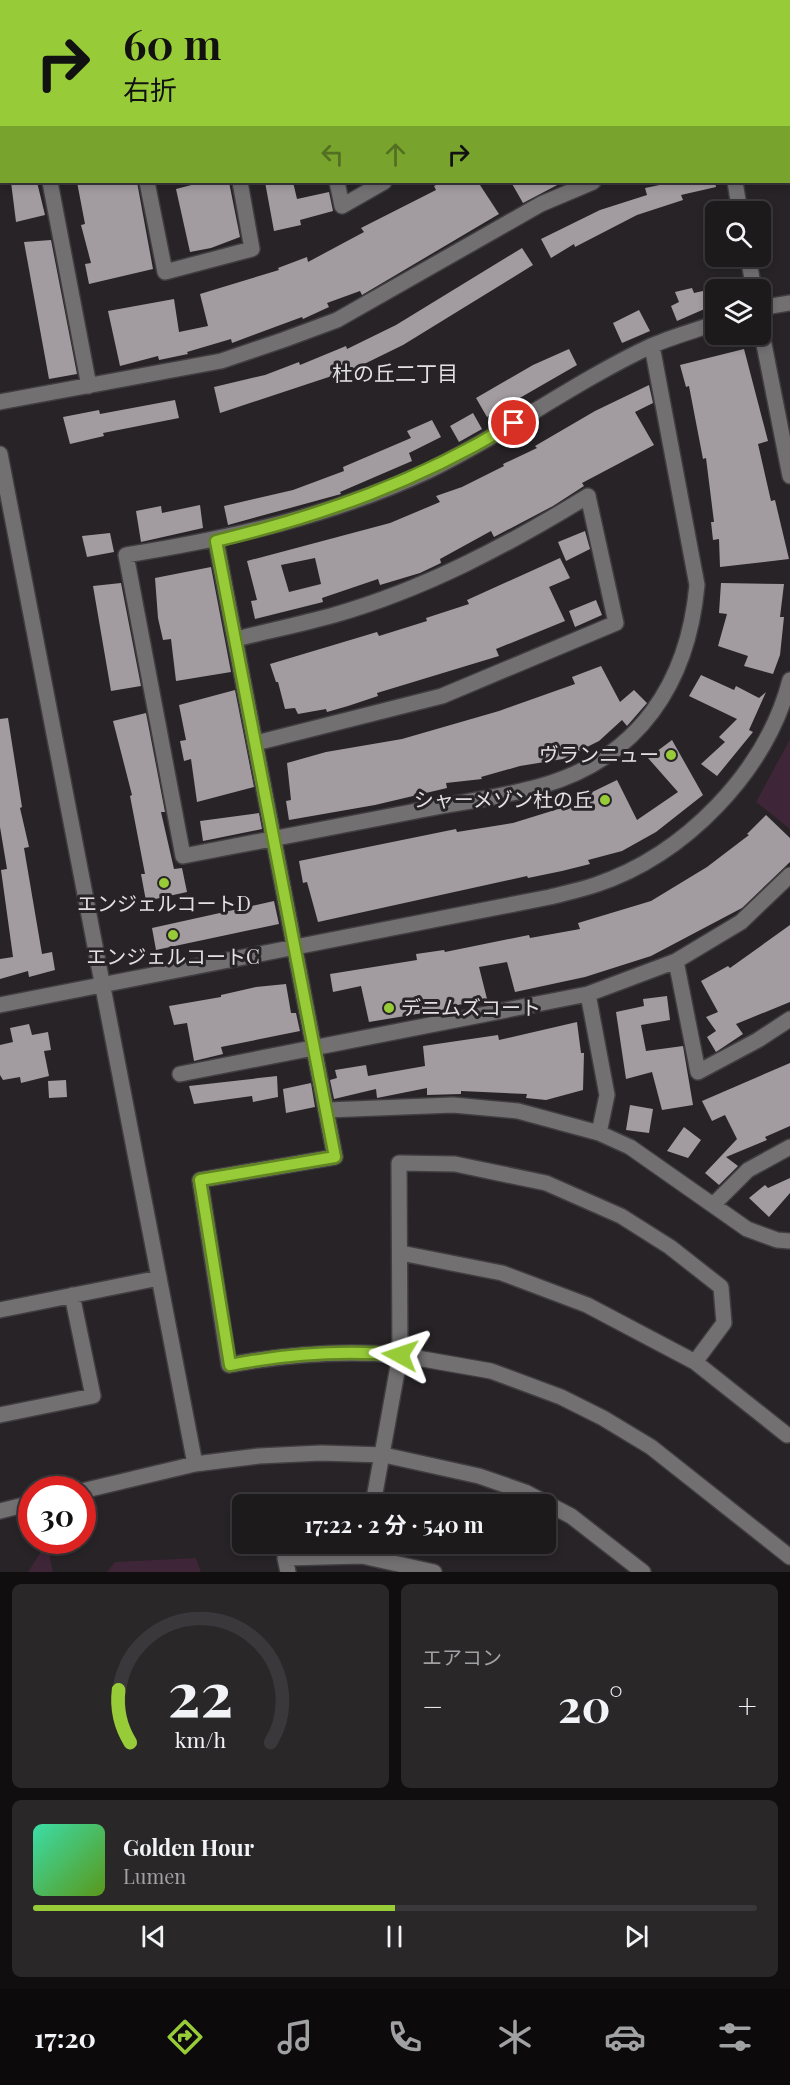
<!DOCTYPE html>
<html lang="ja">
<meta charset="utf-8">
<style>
body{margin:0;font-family:"Playfair Display","Noto Sans JP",serif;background:#2a2729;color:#f1f3f6;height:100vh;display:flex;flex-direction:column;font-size:22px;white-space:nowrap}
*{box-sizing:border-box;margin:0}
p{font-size:20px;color:#a0a1a3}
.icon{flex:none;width:33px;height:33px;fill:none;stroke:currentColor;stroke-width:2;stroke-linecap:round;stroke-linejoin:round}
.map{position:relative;height:1572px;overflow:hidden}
.panel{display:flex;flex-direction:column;gap:12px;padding:12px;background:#100e0f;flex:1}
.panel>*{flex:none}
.banner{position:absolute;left:0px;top:0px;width:790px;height:183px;box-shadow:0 3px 9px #0003,0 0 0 2px #3b383b;background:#97cc38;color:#111;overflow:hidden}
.buttons{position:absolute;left:705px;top:201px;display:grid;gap:12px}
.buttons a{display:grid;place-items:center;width:66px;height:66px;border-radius:9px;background:#1d1a1c;box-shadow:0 3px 9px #0003,0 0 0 2px #3b383b;font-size:30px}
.speed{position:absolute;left:18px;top:1476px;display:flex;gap:12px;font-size:30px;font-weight:700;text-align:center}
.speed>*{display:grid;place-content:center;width:78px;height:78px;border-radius:50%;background:#1d1a1c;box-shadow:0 3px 9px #0003,0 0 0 2px #3b383b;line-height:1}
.speed .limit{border:9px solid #d22;background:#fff;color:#111}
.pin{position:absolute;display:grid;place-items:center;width:51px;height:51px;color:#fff;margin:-26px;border:3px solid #fff;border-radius:50%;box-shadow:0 2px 6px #0007}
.me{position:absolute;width:66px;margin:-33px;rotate:275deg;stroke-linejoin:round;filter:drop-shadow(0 0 4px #0008)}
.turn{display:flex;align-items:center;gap:21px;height:126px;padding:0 24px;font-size:27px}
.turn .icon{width:78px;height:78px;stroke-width:2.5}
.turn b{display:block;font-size:42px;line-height:51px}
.lanes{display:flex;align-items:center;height:57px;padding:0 24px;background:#0003;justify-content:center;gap:30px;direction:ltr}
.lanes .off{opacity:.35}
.big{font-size:45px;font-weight:700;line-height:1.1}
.panel .tile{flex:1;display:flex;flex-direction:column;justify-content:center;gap:9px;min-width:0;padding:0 21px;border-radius:9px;background:#2a2729}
.panel .dial{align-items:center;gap:0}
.dial svg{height:156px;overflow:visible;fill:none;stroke:#3b383b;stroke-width:7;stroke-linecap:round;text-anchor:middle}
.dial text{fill:#f1f3f6;stroke:none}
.song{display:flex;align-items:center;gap:18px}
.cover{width:72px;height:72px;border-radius:9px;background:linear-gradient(135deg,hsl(160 70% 55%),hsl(90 70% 35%))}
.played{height:6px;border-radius:3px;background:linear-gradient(90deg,#97cc38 50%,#3b383b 50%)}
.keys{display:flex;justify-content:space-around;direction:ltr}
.heat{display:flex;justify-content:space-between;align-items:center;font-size:33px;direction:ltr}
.panel .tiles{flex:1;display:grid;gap:12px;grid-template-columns:1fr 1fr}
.tile:last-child{grid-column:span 2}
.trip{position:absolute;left:232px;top:1494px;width:324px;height:60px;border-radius:9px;background:#1d1a1c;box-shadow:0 3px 9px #0003,0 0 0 2px #3b383b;font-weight:700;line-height:60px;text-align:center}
.tabs{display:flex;height:96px;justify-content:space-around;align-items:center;background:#0c0a0b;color:#a0a1a3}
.tabs .icon{width:42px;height:42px}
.tabs .current{color:#97cc38}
.tabs b{font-size:27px;color:#f1f3f6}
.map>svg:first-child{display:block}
.green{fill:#3e2537}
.building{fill:#a29ca0;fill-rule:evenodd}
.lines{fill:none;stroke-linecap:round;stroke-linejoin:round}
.minor-casing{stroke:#413d40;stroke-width:18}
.minor{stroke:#727071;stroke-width:15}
.route-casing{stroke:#628524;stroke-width:15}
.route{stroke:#97cc38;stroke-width:10}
.poi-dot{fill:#97cc38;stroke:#272326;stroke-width:2}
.labels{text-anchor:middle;stroke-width:6;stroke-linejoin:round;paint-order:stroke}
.poi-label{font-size:20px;fill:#e3e0e2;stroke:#272326;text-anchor:end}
.neighbourhood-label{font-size:21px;fill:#e3e0e2;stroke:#272326}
</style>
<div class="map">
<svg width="790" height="1572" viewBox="0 0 790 1572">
<rect width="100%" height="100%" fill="#272326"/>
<path class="green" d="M790,739V829L756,802Z
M47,1542L53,1572H28Z
M196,1558L201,1572H107L115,1562Z"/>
<path class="building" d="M11,182H37L45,215L16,222Z
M77,182H137L153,269L89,284L85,264L91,263L81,225L85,224Z
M203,182H229L240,237L211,248L190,252L176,189Z
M265,182H293L297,199L329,192L333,211L300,220L301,225L274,231Z
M442,182H478L499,214L362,295L360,291L327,303L329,307L303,319L302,317L232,343L231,339L187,352L188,354L159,360L158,356L120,366L108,311L174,299L179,332L208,326L200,294L279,270L278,268L307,257L308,262L364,232L361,228L436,190L434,186Z
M511,182H563L523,203Z
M674,182H715L716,187L681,195L683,200L637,215L575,247L574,244L551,258L541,239L600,210L647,195L645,188Z
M51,240L77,374L49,379L24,242Z
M522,248L533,265L403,345L356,368L220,413L214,387L265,375L299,362L300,365L346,346L347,349L396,325Z
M692,288L694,293L716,288V304L677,321L671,306L679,302L675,292Z
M639,310L650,331L622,343L613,323Z
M569,349L577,365L487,417L476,398L533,365Z
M744,349L768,441L758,444L771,501L775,500L789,559L720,567L719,539L713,540L711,522H714L706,458L703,459L689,386L686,387L680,365Z
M649,385L653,403L635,412L654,445L582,483L584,486L553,506L494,537L491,531L440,559L441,563L420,573L380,585L378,579L322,598L323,602L255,619L251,601L257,600L247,561L390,523L440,502L436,496L462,487L504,466L503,464L537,448L535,446L595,411ZM315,558L321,584L289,592L281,565Z
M175,400L179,418L103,433L104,436L70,444L63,417L99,410L100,414Z
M473,413L482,429L459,442L450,426Z
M432,420L441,437L409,453L412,461L340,492L341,494L228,525L224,506L293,490L344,471L343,467L411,438L407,431Z
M200,505L203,528L141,542L136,511L161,506L162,513Z
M585,531L590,549L566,561L558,542Z
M110,533L114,552L87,557L82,536Z
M560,558L570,578L549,587L565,621L496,649L499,656L377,693L378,696L348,706L327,712L326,709L298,714L295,708L285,709L278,682H276L270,664L377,632L379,636L427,621L426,618L469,604L467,600Z
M211,567L231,672L176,681L171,639L163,640L158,618L155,578Z
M121,583L141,686L111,691L93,586Z
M721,583L784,584L780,617H784L780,655L773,674L744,666L748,656L718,646L727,614L719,613Z
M596,600L602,615L575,627L569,611Z
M601,666L620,702L634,690L647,703L627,726L622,720L599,741L563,759L520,766L481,777L482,779L446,783L447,788L375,805L289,820L286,801L291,800L287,763L326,752L402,739L499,711L575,684L572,677Z
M701,675L734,690L736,686L759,698L766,692L749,730L753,732L717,776L701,764L725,742L719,737L737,719L689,696Z
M235,690L254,787L197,802L191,759L184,761L180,741L186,740L179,705Z
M146,713L165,812H161L174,869L182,868L187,892L146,901L141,874H145L130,796L132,795L113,721Z
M8,718L22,807L20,808L29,847L24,848L42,954L52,952L55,970L29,977L28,971L0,979V959L13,957L1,870L7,869L0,827V719Z
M672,740L703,795L656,832L622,851L588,860L590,864L562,871L528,878L527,876L318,922L307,882L303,883L299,861L456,829L457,832L513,823L584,801L582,797L617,780L637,820L678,792L648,758Z
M259,813L262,829L203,841L200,821Z
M766,815L790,838V862L742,908L651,956L585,977L515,992L507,962L479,967L487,999L453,1006V1008L369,1022L361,986L333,992L330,974L417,960L416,954L444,950L445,952L529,935L530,938L580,929L578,923L651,901L707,867L749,835L747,834Z
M274,901L279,924L156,950L152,928Z
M790,925V1002L736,1024L743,1034L716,1052L707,1037L716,1031L706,1017L718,1012L701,981L728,966L730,968Z
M286,984L291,1013H296L300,1031L221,1047L223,1054L194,1061L187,1023L174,1025L169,1006L221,997V995L256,987Z
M667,996L670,1020L641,1025L646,1051L683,1046L693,1105L662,1110L652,1072L626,1079L616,1012L644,1006L643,999Z
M577,1022L581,1053H584L583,1090L546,1100L526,1098L527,1094L461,1091V1094L427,1095V1088L377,1098L376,1089L334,1099L330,1080L337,1078L335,1070L366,1065L368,1076L425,1066L423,1046L498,1035L499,1040Z
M29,1024L32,1035L48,1032L51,1050L44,1051L49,1076L21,1083L20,1077L3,1080L0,1075V1045L13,1042L10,1028Z
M790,1063V1126L765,1137L767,1140L726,1157L738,1166L719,1185L705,1173L737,1139L725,1115L712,1121L702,1101Z
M277,1076L278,1097L253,1102L252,1096L194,1104L189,1086Z
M66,1080L67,1097L49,1098L48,1081Z
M311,1083L315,1107L286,1113L283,1089Z
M630,1105L653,1109L649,1133L626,1130Z
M684,1127L701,1140L688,1158L667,1151Z
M790,1178V1193L769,1217L749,1198L765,1185L768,1188Z"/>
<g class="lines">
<defs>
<path id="minor" d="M15,0L16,2
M110,0V2
M208,0L209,2
M302,0V2
M395,0L396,2
M490,0V2
M587,0V2
M699,0V2
M789,164H790
M50,182L89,386
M147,182L165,272L252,249L240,182
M337,182L342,206L384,182
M735,182L740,212
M748,256L754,290
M760,308L790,303
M760,324L790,476
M652,346L697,585C688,683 639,758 541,786C499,798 454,803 411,812C335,826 259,841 183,856L126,555C231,538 331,516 428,471C505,434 574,382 651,346C671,337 694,331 716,323
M0,402L221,361L283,340L337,320L541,204L593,182
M0,454L195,1464L259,1456L321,1453L384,1455L479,1476L525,1492L571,1516L643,1572
M216,541L335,1157L200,1180L229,1365C286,1354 343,1350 400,1355L399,1163L455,1164L546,1183L621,1216L670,1247L721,1287L724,1323L695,1362L787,1435
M236,639C268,631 302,624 334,615C425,589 508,545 588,496L616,623L442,696L256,743
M676,961L698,1072L758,1040L790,1019
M588,994L676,961L741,922L790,875
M0,1005L550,897C565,893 580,890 595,885C685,855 766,772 790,680
M180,1074L588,994L607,1095L599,1133
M327,1110L453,1105L518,1111L599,1133L630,1147L747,1229L777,1240L790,1241
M715,1203L748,1170L790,1147
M401,1253L502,1273L587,1305L695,1362
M0,1310L159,1278
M0,1415L93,1396L72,1295
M82,1491L195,1464
M373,1504L400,1355L491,1371L561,1397L603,1418L651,1447L790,1557
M0,1511L32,1503
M288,1572L285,1558L362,1556L434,1572"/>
</defs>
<use href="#minor" class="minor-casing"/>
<use href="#minor" class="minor"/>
</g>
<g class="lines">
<defs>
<path id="route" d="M400,1355C343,1350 286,1354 230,1365L200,1180L335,1157L216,541C324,515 419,481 514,423"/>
</defs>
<use href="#route" class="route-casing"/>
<use href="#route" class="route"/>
</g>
<g class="poi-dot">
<circle cx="671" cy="755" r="6"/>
<circle cx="605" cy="800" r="6"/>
<circle cx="164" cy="883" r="6"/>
<circle cx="173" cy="935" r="6"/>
<circle cx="389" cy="1008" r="6"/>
</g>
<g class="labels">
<g class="poi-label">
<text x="659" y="762">ヴランニュー</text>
<text x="593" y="807">シャーメゾン杜の丘</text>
<text x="164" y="911" text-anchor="middle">エンジェルコートD</text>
<text x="173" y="964" text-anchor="middle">エンジェルコートC</text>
<text x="401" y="1015" text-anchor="start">デニムズコート</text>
</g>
<g class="neighbourhood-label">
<text x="395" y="381">杜の丘二丁目</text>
</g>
</g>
</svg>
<div class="buttons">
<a><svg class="icon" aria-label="search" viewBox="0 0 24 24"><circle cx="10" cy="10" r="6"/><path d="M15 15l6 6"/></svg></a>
<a><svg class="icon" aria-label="layers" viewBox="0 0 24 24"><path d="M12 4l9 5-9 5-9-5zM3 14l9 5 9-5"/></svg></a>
</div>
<div class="speed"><div class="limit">30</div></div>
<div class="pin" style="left:514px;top:423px;background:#d93025"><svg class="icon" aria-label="arrive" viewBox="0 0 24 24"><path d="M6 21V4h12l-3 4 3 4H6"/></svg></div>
<svg class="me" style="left:400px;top:1355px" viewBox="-20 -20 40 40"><path d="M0-17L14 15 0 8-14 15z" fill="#97cc38" stroke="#fff" stroke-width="4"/></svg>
<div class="trip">17:22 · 2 分 · 540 m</div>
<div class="banner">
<div class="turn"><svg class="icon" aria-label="right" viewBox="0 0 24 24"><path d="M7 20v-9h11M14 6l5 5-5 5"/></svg><div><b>60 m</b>右折</div></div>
<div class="lanes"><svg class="icon off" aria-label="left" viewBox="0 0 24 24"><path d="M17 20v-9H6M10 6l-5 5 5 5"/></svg><svg class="icon off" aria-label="ahead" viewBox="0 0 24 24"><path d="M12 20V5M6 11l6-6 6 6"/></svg><svg class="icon" aria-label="right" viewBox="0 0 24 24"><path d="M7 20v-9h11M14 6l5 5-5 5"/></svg></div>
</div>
</div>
<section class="panel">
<div class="tiles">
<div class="tile dial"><svg viewBox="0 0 100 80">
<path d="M14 69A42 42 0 1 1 86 69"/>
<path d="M14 69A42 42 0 0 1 8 42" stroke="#97cc38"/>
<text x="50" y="56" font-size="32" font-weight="700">22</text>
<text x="50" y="72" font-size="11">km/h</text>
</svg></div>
<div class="tile"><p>エアコン</p>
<div class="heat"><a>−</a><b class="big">20°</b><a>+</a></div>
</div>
<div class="tile">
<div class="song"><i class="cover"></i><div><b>Golden Hour</b><p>Lumen</p></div></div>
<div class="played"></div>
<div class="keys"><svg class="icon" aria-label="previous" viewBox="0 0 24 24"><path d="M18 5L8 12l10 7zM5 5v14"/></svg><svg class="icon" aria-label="pause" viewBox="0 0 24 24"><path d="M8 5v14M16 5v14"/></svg><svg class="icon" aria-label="next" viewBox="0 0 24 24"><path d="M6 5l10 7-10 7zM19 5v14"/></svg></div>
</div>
</div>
</section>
<nav class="tabs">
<b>17:20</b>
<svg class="icon current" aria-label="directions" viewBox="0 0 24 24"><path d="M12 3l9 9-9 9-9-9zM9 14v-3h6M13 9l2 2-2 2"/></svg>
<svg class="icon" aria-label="music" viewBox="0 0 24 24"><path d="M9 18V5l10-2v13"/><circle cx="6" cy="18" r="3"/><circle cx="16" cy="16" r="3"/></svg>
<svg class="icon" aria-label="phone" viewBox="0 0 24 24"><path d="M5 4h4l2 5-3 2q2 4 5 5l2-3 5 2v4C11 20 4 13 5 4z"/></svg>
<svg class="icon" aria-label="climate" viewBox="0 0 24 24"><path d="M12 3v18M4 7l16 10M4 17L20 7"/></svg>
<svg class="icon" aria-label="car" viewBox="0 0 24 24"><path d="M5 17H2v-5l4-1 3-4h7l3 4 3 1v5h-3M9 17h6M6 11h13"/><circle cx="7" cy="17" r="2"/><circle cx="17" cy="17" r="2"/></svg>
<svg class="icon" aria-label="filters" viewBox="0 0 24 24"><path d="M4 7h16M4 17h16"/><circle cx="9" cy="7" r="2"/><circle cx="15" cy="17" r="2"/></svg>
</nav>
